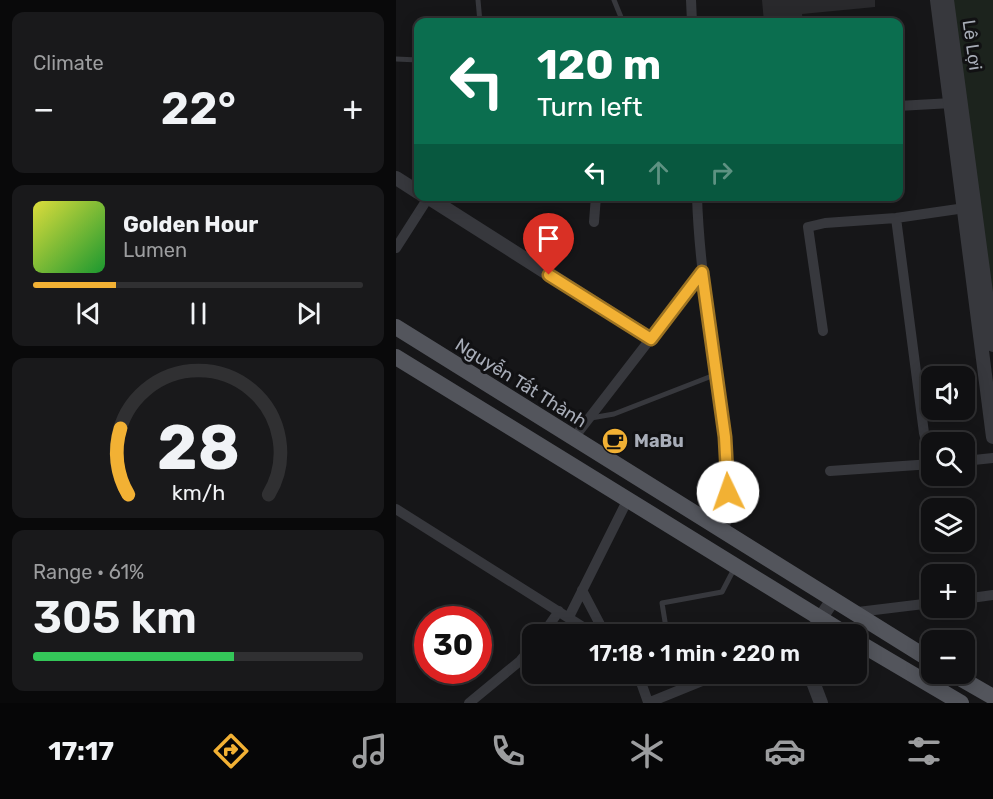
<!DOCTYPE html>
<meta charset="utf-8">
<style>
body{margin:0;font-family:Rubik,sans-serif;background:#19191b;color:#f1f3f6;height:100vh;display:flex;flex-direction:column;font-size:22px;white-space:nowrap}
*{box-sizing:border-box;margin:0}
p{font-size:20px;color:#9c9d9f}
.icon{flex:none;width:33px;height:33px;fill:none;stroke:currentColor;stroke-width:2;stroke-linecap:round;stroke-linejoin:round}
.map{position:relative;flex:1;overflow:hidden}
.side{display:flex;flex-direction:column;gap:12px;padding:12px;background:#09090a;width:396px}
.side>*{flex:none}
.hud{position:absolute;left:18px;top:18px;width:489px;height:183px;border-radius:12px;box-shadow:0 3px 15px #0003,0 0 0 2px #303032;background:#0b6e4f;color:#fff;overflow:hidden}
.fabs{position:absolute;left:525px;top:366px;display:grid;gap:12px}
.fabs a{display:grid;place-items:center;width:54px;height:54px;border-radius:12px;background:#101012;box-shadow:0 3px 15px #0003,0 0 0 2px #303032;font-size:30px}
.speed{position:absolute;left:18px;top:606px;display:flex;gap:12px;font-size:30px;font-weight:700;text-align:center}
.speed>*{display:grid;place-content:center;width:78px;height:78px;border-radius:50%;background:#101012;box-shadow:0 3px 15px #0003,0 0 0 2px #303032;line-height:1}
.speed .limit{border:9px solid #d22;background:#fff;color:#111}
.pin{position:absolute;display:grid;place-items:center;width:51px;height:51px;color:#fff;margin:-62px -26px;border-radius:50% 50% 50% 0;rotate:-45deg;box-shadow:0 0 6px #0007}
.pin .icon{rotate:45deg}
.me{position:absolute;width:66px;margin:-33px;rotate:357deg;stroke-linejoin:round;filter:drop-shadow(0 0 4px #0008)}
.turn{display:flex;align-items:center;gap:21px;height:126px;padding:0 24px;font-size:27px}
.turn .icon{width:78px;height:78px;stroke-width:2.5}
.turn b{display:block;font-size:42px;line-height:51px}
.lanes{display:flex;align-items:center;height:57px;padding:0 24px;background:#0003;justify-content:center;gap:30px;direction:ltr}
.lanes .off{opacity:.35}
.big{font-size:45px;font-weight:600;line-height:1.1}
.side .tile{flex:1;display:flex;flex-direction:column;justify-content:center;gap:9px;min-width:0;padding:0 21px;border-radius:12px;background:#19191b}
.side .dial{align-items:center;gap:0}
.dial svg{height:156px;overflow:visible;fill:none;stroke:#303032;stroke-width:7;stroke-linecap:round;text-anchor:middle}
.dial text{fill:#f1f3f6;stroke:none}
.song{display:flex;align-items:center;gap:18px}
.cover{width:72px;height:72px;border-radius:9px;background:linear-gradient(135deg,hsl(60 70% 55%),hsl(130 70% 35%))}
.played{height:6px;border-radius:3px;background:linear-gradient(90deg,#f2b134 25%,#303032 25%)}
.keys{display:flex;justify-content:space-around;direction:ltr}
.heat{display:flex;justify-content:space-between;align-items:center;font-size:33px;direction:ltr}
.charge{height:9px;border-radius:4px;background:linear-gradient(90deg,#34c759 61%,#303032 0)}
.trip{position:absolute;left:126px;top:624px;width:345px;height:60px;border-radius:12px;background:#101012;box-shadow:0 3px 15px #0003,0 0 0 2px #303032;font-weight:600;line-height:60px;text-align:center}
.tab-bar{display:flex;height:96px;justify-content:space-around;align-items:center;background:#060607;color:#9c9d9f}
.tab-bar .icon{width:42px;height:42px}
.tab-bar .selected{color:#f2b134}
.tab-bar b{font-size:27px;color:#f1f3f6}
main{display:flex;flex:1;min-height:0}
.map>svg:first-child{display:block}
.green{fill:#1c231d}
.building{fill:#29292c}
.lines{fill:none;stroke-linecap:round;stroke-linejoin:round}
.service{stroke:#37383d;stroke-width:5}
.minor{stroke:#37383d;stroke-width:10}
.tertiary{stroke:#37383d;stroke-width:14}
.primary{stroke:#53555c;stroke-width:16}
.route-casing{stroke:#9d7322;stroke-width:15}
.route{stroke:#f2b134;stroke-width:10}
.labels{text-anchor:middle;stroke-width:6;stroke-linejoin:round;paint-order:stroke}
.street-label{font-size:18px;fill:#a8adb8;stroke:#111113}
.poi-label{font-size:18px;font-weight:bold;fill:#a8adb8;stroke:#111113;text-anchor:start}
</style>
<main>
<section class="side">
<div class="tile"><p>Climate</p>
<div class="heat"><a>−</a><b class="big">22°</b><a>+</a></div>
</div>
<div class="tile">
<div class="song"><i class="cover"></i><div><b>Golden Hour</b><p>Lumen</p></div></div>
<div class="played"></div>
<div class="keys"><svg class="icon" aria-label="previous" viewBox="0 0 24 24"><path d="M18 5L8 12l10 7zM5 5v14"/></svg><svg class="icon" aria-label="pause" viewBox="0 0 24 24"><path d="M8 5v14M16 5v14"/></svg><svg class="icon" aria-label="next" viewBox="0 0 24 24"><path d="M6 5l10 7-10 7zM19 5v14"/></svg></div>
</div>
<div class="tile dial"><svg viewBox="0 0 100 80">
<path d="M14 69A42 42 0 1 1 86 69"/>
<path d="M14 69A42 42 0 0 1 10 35" stroke="#f2b134"/>
<text x="50" y="56" font-size="32" font-weight="700">28</text>
<text x="50" y="72" font-size="11">km/h</text>
</svg></div>
<div class="tile"><p>Range · 61%</p><b class="big">305 km</b><div class="charge"></div></div>
</section>
<div class="map">
<svg width="597" height="703" viewBox="0 0 597 703">
<rect width="100%" height="100%" fill="#161618"/>
<path class="green" d="M551,0H597V345Z"/>
<path class="building" d="M366,0H479V7L406,14L407,21L368,22Z"/>
<g class="lines">
<path class="service" d="M82,0L84,22
M218,0L227,22
M0,59L22,60
M195,418L218,414L321,374
M271,634L266,603L326,592L338,569"/>
<path class="minor" d="M295,0L296,22
M502,106L556,103
M301,196C303,262 314,327 323,391C329,437 339,487 328,532
M500,218L528,433L536,463
M198,222L200,196
M0,248L32,198
M427,331L412,227L429,223L500,218L569,208
M177,439L306,272
M568,461L597,458
M434,471L536,464
M0,509L198,634
M186,590L209,634
M568,599L597,595
M462,612L536,603
M173,617L231,501
M147,634L163,611
M242,674L252,702
M73,703L124,661L136,647
M252,703L323,674"/>
<path class="tertiary" d="M541,0L597,437
M551,0L597,345
M0,178L22,192
M30,196L255,339
M414,634L436,601
M414,674L425,703"/>
<path class="primary" d="M0,327L536,661
M0,357L450,634
M460,641L565,703
M557,674L597,697"/>
</g>
<g class="lines">
<defs>
<path id="route" d="M153,275L255,339L306,272L329,437L332,492"/>
</defs>
<use href="#route" class="route-casing"/>
<use href="#route" class="route"/>
</g>
<defs>
<symbol id="cafe-disc" viewBox="-11 -11 22 22"><circle r="9.5" fill="#f2b134" stroke="#111113"/><path d="M-5.5-4.5H6V0H3Q3 3.5 0 3.5H-2.5Q-5.5 3.5-5.5 0ZM3-3.2v2h1.7v-2ZM-6 4.5H4V6H-6Z" fill="#111"/></symbol>
</defs>
<g fill-rule="evenodd">
<use href="#cafe-disc" x="204" y="426" width="30" height="30"/>
</g>
<g class="labels">
<g class="street-label">
<text transform="translate(576 45) rotate(82)" y="6">Lê Lợi</text>
<text transform="translate(125 383) rotate(32)" y="6">Nguyễn Tất Thành</text>
</g>
<g class="poi-label">
<text x="238" y="447">MaBu</text>
</g>
</g>
</svg>
<div class="fabs">
<a><svg class="icon" aria-label="sound" viewBox="0 0 24 24"><path d="M4 9h4l5-4v14l-5-4H4zM17 9q2 3 0 6"/></svg></a>
<a><svg class="icon" aria-label="search" viewBox="0 0 24 24"><circle cx="10" cy="10" r="6"/><path d="M15 15l6 6"/></svg></a>
<a><svg class="icon" aria-label="layers" viewBox="0 0 24 24"><path d="M12 4l9 5-9 5-9-5zM3 14l9 5 9-5"/></svg></a>
<a>+</a>
<a>−</a>
</div>
<div class="speed"><div class="limit">30</div></div>
<div class="pin" style="left:153px;top:275px;background:#d93025"><svg class="icon" aria-label="arrive" viewBox="0 0 24 24"><path d="M6 21V4h12l-3 4 3 4H6"/></svg></div>
<svg class="me" style="left:332px;top:492px" viewBox="-20 -20 40 40"><circle r="19" fill="#fff"/><path d="M0-13L10 11 0 6-10 11z" fill="#f2b134"/></svg>
<div class="trip">17:18 · 1 min · 220 m</div>
<div class="hud">
<div class="turn"><svg class="icon" aria-label="left" viewBox="0 0 24 24"><path d="M17 20v-9H6M10 6l-5 5 5 5"/></svg><div><b>120 m</b>Turn left</div></div>
<div class="lanes"><svg class="icon" aria-label="left" viewBox="0 0 24 24"><path d="M17 20v-9H6M10 6l-5 5 5 5"/></svg><svg class="icon off" aria-label="ahead" viewBox="0 0 24 24"><path d="M12 20V5M6 11l6-6 6 6"/></svg><svg class="icon off" aria-label="right" viewBox="0 0 24 24"><path d="M7 20v-9h11M14 6l5 5-5 5"/></svg></div>
</div>
</div>
</main>
<nav class="tab-bar">
<b>17:17</b>
<svg class="icon selected" aria-label="directions" viewBox="0 0 24 24"><path d="M12 3l9 9-9 9-9-9zM9 14v-3h6M13 9l2 2-2 2"/></svg>
<svg class="icon" aria-label="music" viewBox="0 0 24 24"><path d="M9 18V5l10-2v13"/><circle cx="6" cy="18" r="3"/><circle cx="16" cy="16" r="3"/></svg>
<svg class="icon" aria-label="phone" viewBox="0 0 24 24"><path d="M5 4h4l2 5-3 2q2 4 5 5l2-3 5 2v4C11 20 4 13 5 4z"/></svg>
<svg class="icon" aria-label="climate" viewBox="0 0 24 24"><path d="M12 3v18M4 7l16 10M4 17L20 7"/></svg>
<svg class="icon" aria-label="car" viewBox="0 0 24 24"><path d="M5 17H2v-5l4-1 3-4h7l3 4 3 1v5h-3M9 17h6M6 11h13"/><circle cx="7" cy="17" r="2"/><circle cx="17" cy="17" r="2"/></svg>
<svg class="icon" aria-label="filters" viewBox="0 0 24 24"><path d="M4 7h16M4 17h16"/><circle cx="9" cy="7" r="2"/><circle cx="15" cy="17" r="2"/></svg>
</nav>
